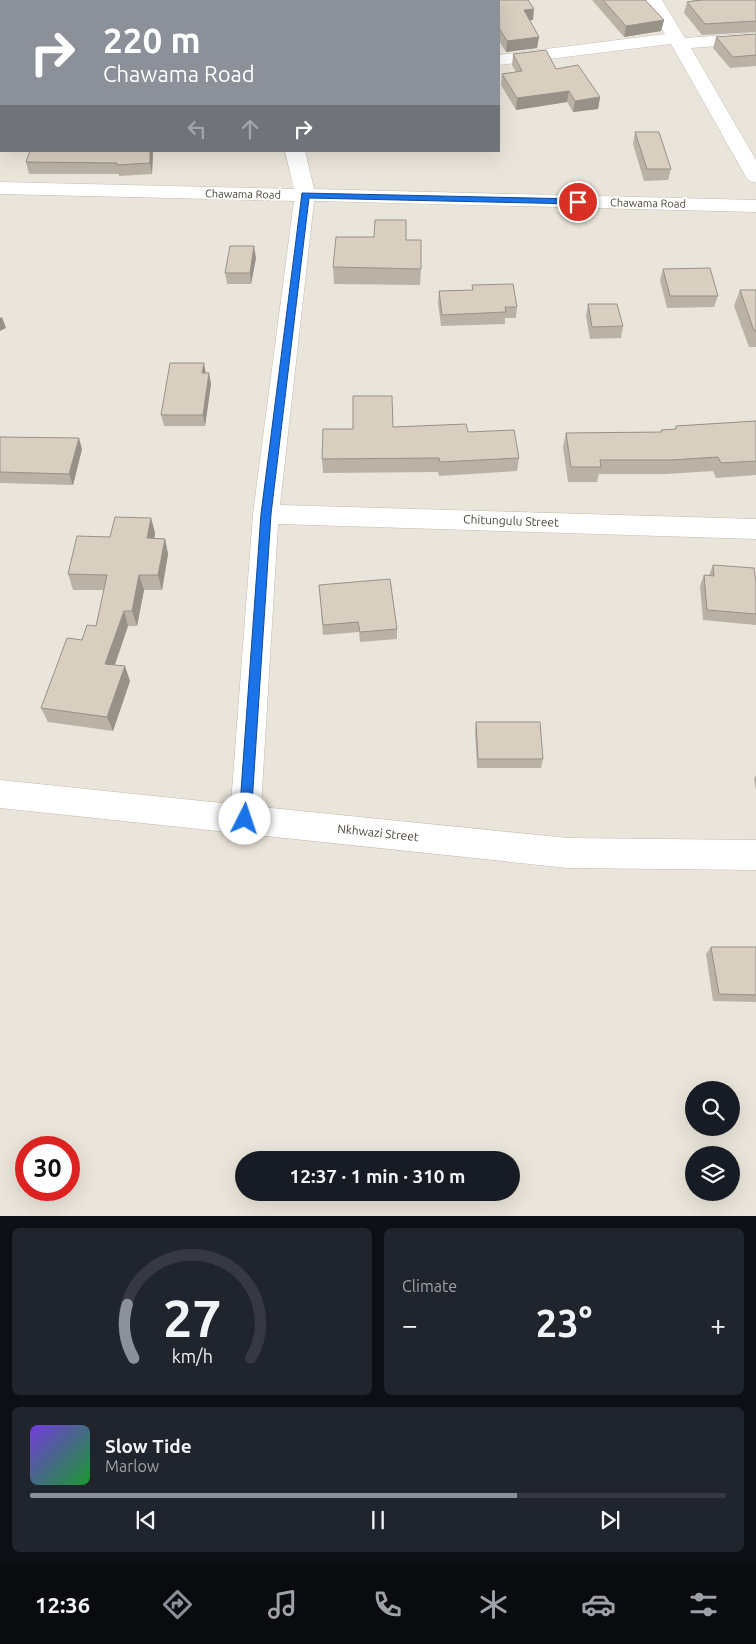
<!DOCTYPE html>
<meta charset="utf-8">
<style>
body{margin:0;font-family:Ubuntu,sans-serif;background:#20242c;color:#f1f3f6;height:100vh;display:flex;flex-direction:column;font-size:19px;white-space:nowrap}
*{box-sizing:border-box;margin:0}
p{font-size:16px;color:#9ea1a6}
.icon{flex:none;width:28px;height:28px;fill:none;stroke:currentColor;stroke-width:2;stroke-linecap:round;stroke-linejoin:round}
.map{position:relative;height:1216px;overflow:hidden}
.sheet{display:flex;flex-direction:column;gap:12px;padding:12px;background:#0d0f14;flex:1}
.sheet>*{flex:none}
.top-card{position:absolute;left:0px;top:0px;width:500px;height:152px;box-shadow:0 5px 20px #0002;background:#8c9099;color:#fff;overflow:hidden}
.buttons{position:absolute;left:685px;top:1081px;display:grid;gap:10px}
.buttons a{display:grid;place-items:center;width:55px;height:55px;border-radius:50%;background:#171b24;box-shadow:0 5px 20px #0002;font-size:25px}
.speed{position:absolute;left:15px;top:1136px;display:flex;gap:10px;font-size:25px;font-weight:700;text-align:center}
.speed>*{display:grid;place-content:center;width:65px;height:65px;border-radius:50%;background:#171b24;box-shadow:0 5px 20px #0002;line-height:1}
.speed .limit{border:8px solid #d22;background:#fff;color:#111}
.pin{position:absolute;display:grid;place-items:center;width:42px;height:42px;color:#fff;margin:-21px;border:2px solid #fff;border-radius:50%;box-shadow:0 1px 5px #0007}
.me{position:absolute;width:55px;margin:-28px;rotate:4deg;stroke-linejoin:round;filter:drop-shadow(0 0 4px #0008)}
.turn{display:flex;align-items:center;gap:18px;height:105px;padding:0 20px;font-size:22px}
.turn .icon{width:65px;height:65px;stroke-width:2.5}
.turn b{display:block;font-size:35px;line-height:42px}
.lanes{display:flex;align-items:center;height:48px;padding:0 20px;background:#0003;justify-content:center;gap:25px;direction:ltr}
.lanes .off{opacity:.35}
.big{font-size:38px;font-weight:700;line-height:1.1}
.sheet .widget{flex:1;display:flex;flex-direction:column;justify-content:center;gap:8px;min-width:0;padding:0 18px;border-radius:8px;background:#20242c}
.sheet .dial{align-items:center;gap:0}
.dial svg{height:130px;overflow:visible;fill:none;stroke:#363941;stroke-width:7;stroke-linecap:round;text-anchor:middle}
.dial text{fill:#f1f3f6;stroke:none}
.song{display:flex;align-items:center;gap:15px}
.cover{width:60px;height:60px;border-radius:8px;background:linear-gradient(135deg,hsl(260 70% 55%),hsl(130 70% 35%))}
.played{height:5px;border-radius:2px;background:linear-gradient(90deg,#8c9099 70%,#363941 70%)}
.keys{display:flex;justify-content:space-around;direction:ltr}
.heat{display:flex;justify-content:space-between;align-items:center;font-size:28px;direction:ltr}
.sheet .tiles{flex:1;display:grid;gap:12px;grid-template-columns:1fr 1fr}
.widget:last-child{grid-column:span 2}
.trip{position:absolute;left:235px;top:1151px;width:285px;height:50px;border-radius:25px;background:#171b24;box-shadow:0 5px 20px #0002;font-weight:700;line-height:50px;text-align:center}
.tab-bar{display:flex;height:80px;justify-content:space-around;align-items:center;background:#090b0e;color:#9ea1a6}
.tab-bar .icon{width:35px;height:35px}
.tab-bar .selected{color:#8c9099}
.tab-bar b{font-size:22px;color:#f1f3f6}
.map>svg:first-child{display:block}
.residential{fill:#eae5da;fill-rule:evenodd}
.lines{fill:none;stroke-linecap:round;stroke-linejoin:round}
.minor-casing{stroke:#c2bbae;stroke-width:1}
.minor{fill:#fff;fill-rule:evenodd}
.wall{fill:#bab2a6}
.shaded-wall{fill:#979187}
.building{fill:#d8cfc1;stroke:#979187}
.route{fill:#1a73e8;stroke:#114b97}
.labels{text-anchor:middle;stroke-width:4;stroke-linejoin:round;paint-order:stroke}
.far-street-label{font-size:11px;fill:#4b4439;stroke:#fff}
.street-label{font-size:12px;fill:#4b4439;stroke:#fff}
</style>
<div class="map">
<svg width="756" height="1217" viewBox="0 0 756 1217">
<rect width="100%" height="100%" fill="#f6f3ec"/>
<path class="residential" d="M0,0H756V1216L0,1217ZM1,1H499V151H1ZM694,1090H731V1128H694ZM26,1148H69V1190H26ZM694,1155H731V1192H694ZM244,1160H511V1192H244Z"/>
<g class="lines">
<defs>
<path id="minor" d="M259,0H276V1H260Z
M646,0H662L685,38L756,33V43L691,48L756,160V183L749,181L746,177L671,44L499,65V55L665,34Z
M0,103L1,104V115H0Z
M285,151H305L314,189L756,200V212L314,201L280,505L756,519V539L278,524L261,807L568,838L756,840V870L568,868L0,808V780L231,804L253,514L294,201L0,194V182L294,189Z"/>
</defs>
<use href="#minor" class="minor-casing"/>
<use href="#minor" class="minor"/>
</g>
<path class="wall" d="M479,0H528L533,20H529L539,37L537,48L506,52L499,41V1H479Z
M592,0H645L664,20L661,31L624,37Z
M692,0H756V32L702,35L684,13L687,2L693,1Z
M756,34V66L730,68L713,48L716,37Z
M513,54L556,69L600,97L598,109L573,112L567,102L516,110L501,85L502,74L516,72L512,65Z
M635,132L671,169L668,180L644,181L633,144Z
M153,151L152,174L119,176V174H29L26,162Z
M256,258L251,284H227L225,273Z
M333,267L421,269L420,285L334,284Z
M663,269L718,296L714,307L667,308L660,280Z
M472,285L517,307L516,318H505V324L441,326L438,303L439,291L472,290Z
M740,290H756V347H749L734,306Z
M588,304L623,326L621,338L590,339L586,316Z
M205,373L211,384L205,426H164L161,415Z
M756,421V475L716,478L713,471L666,474H599L597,482H568L563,447L566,433L661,432V430L675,429L676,426Z
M393,427L468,432L519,458L517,471L439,476L438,472L323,473L322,459L353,429Z
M0,437L82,449L73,485L0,483Z
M151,518L155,533L154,538L165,539L168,554L162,590H144L137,626H128L115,665L130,681L113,731L48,722L41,708L82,640L96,626L104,590H73L68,574L110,537Z
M713,565L756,582V625L703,620L700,586L704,575H709Z
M319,585L397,629V639L360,642L359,632L323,635Z
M476,722L543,759L541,768H477L475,731Z
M756,775V790L754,779Z
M711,947H756V1002L713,1001L706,954Z"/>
<path class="shaded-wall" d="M534,9L533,20L523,21L524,10Z
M664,20L661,31L624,37L626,26Z
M539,37L537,48L506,52L507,41Z
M569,91L567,102L516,110L517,98Z
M600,97L598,109L573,112L575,101Z
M150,151H153L152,174L150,163Z
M254,246L256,258L251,284L250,273Z
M2,317L6,328L0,331V318Z
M204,363L206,374L202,373Z
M209,373L211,384L205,426L203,415Z
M79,438L82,449L73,485L69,474Z
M151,518L155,533L152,554L147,538Z
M165,539L168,554L162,590L158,575Z
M139,575L144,590L137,626L132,611Z
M124,611L128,626L110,678L105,664Z
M125,666L130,681L113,731L107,717Z"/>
<path class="building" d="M124,0H180V1H124Z
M310,0H344V1H310Z
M389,0H417V1H389Z
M482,0H528L534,9L524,10L539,37L507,41L499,28V1H483Z
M603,0H645L664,20L626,26Z
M702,0H756V21L705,24L687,2Z
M756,34V55L733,57L716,37Z
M546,50L556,69L578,65L600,97L575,101L569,91L517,98L502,74L522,71L513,54Z
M635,132H659L671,169H647Z
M30,151H150V163L117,165V163L26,162Z
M375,220H406V240H421V269L333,267L336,237H374Z
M230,246H254L250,273H225Z
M710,268L718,296H670L663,269Z
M513,284L517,307H505L506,312L442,315L439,291L473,290L472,285Z
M740,290H756V330L754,331Z
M588,304H617L623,326L592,327Z
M170,363H204L202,373H209L203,415H161Z
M353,396H392L393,427L466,424L468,432L514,430L519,458L440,462L439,458L322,459L323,429H353Z
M756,421V461L721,463L718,457L671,460H600L601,467H571L566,433L662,432L661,430L676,429V426Z
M0,437L79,438L69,474L0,472Z
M115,517L151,518L147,538L165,539L158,575H139L132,611H124L105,664L125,666L107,717L41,708L67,638L82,640L87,625L96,626L107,575L68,574L77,536L110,537Z
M713,565L754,568L756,582V614L707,610L704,575L714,576Z
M390,579L397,629L360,632L358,622L323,625L319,585Z
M476,722H540L543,759H478Z
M711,947H756V995L719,994Z"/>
<path class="route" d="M302,193L578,199L582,202L578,204L309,198L271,514L251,819L250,823L245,825L240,823L239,819L261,514Z"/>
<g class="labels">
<g class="far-street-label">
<text transform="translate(243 194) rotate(1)" y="4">Chawama Road</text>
<text transform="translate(648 203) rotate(1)" y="4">Chawama Road</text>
</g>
<g class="street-label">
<text transform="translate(511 521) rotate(2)" y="4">Chitungulu Street</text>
<text transform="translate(378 833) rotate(6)" y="4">Nkhwazi Street</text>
</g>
</g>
</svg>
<div class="buttons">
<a><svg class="icon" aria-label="search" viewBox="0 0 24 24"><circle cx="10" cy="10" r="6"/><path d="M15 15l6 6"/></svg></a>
<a><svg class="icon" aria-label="layers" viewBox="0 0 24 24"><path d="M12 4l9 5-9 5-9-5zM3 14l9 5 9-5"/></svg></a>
</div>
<div class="speed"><div class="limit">30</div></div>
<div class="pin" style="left:578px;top:202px;background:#d93025"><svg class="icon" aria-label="arrive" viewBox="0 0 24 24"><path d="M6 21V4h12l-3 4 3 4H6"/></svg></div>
<svg class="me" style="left:245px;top:819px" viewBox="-20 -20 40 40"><circle r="19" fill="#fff"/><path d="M0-13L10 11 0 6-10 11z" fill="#1a73e8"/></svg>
<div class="trip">12:37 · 1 min · 310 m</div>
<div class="top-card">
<div class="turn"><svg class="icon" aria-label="right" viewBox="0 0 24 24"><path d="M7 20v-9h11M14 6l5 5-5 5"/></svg><div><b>220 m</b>Chawama Road</div></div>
<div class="lanes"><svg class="icon off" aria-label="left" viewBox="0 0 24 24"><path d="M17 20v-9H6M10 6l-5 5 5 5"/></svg><svg class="icon off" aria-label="ahead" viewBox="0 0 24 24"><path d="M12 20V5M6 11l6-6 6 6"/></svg><svg class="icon" aria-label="right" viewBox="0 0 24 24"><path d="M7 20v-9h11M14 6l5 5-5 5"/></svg></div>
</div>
</div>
<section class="sheet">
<div class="tiles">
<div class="widget dial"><svg viewBox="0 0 100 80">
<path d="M14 69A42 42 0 1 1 86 69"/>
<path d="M14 69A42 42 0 0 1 10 36" stroke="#8c9099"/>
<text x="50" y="56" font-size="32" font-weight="700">27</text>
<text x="50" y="72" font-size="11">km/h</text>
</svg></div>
<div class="widget"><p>Climate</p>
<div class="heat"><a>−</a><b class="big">23°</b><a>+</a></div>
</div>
<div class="widget">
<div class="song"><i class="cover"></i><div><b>Slow Tide</b><p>Marlow</p></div></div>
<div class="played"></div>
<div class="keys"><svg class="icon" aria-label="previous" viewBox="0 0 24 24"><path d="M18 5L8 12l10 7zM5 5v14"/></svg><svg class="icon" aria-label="pause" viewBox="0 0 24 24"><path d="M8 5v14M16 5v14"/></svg><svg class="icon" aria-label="next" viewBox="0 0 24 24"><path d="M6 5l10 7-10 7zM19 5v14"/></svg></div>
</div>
</div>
</section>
<nav class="tab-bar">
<b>12:36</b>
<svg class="icon selected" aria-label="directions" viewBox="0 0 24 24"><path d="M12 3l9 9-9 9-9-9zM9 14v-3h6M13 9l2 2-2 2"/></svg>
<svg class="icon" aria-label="music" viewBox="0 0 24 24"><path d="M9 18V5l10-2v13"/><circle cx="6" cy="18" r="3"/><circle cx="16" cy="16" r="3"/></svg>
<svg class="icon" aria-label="phone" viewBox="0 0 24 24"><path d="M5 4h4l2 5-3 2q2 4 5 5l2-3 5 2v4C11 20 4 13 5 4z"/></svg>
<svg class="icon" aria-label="climate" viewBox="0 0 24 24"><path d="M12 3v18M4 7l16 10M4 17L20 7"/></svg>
<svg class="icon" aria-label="car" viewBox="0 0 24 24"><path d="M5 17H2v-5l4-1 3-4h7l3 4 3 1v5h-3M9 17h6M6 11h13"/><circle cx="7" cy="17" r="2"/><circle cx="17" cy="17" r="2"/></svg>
<svg class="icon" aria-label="filters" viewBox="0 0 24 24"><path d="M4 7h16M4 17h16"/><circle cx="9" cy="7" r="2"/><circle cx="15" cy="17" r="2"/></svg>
</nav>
